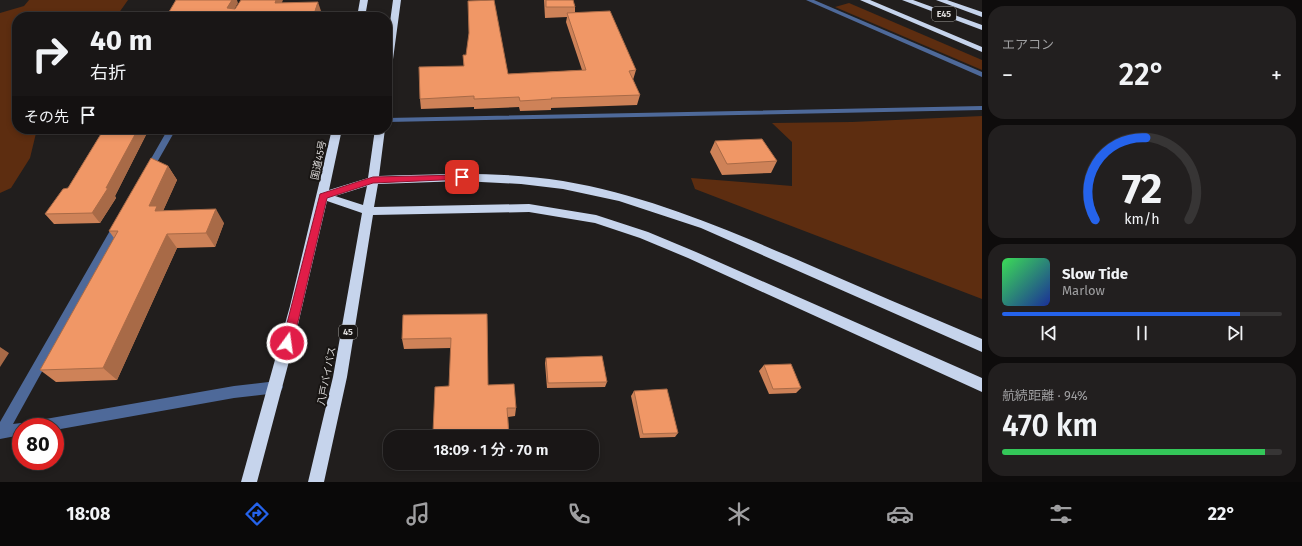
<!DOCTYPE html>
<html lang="ja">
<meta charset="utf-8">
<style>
body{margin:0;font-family:"Fira Sans","Noto Sans JP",sans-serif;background:#221f1f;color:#f1f3f6;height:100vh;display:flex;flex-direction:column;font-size:15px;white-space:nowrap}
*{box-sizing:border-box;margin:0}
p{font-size:13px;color:#9f9fa1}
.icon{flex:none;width:22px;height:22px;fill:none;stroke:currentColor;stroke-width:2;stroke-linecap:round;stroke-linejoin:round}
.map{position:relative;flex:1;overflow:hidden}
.sheet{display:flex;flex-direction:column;gap:6px;padding:6px;background:#0e0c0c;width:320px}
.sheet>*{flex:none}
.hud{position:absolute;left:12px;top:12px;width:380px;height:122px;border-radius:16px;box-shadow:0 2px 6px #0003,0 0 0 1px #373535;background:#191616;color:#f1f3f6;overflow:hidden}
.speed{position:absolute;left:12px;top:418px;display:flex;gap:8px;font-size:20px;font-weight:700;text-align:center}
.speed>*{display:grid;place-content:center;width:52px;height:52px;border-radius:50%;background:#191616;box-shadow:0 2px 6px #0003,0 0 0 1px #373535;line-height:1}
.speed .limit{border:6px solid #d22;background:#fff;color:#111}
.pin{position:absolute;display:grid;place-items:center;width:34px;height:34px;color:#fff;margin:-17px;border-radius:8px;box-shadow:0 2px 6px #0006}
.me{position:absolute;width:44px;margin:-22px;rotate:14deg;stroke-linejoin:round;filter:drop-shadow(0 0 3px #0008)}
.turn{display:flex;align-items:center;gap:14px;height:84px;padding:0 12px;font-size:18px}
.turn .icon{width:52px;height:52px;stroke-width:2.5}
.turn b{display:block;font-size:28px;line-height:34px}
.then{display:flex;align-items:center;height:38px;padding:0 12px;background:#0003;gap:8px;font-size:15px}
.big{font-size:30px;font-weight:600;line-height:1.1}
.sheet .widget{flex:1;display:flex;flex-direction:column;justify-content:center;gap:6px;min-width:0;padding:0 14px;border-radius:16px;background:#221f1f}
.sheet .dial{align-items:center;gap:0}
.dial svg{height:104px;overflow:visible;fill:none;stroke:#373535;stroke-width:7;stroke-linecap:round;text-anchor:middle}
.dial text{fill:#f1f3f6;stroke:none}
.song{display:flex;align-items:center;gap:12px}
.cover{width:48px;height:48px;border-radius:6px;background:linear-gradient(135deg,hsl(130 70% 55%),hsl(230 70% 35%))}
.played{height:4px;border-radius:2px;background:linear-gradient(90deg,#2563eb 85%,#373535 85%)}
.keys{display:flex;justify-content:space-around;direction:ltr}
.heat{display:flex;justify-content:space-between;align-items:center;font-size:22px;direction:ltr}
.charge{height:6px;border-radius:3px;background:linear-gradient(90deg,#34c759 94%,#373535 0)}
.trip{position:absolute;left:383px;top:430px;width:216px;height:40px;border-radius:16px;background:#191616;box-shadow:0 2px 6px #0003,0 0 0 1px #373535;font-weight:600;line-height:40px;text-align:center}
.tab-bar{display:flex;height:64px;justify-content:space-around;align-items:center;background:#0a0909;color:#9f9fa1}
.tab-bar .icon{width:28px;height:28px}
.tab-bar .current{color:#2563eb}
.tab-bar b{font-size:18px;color:#f1f3f6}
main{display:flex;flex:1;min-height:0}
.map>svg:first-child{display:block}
.green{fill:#5d2d10}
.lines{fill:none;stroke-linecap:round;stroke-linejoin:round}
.minor{fill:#4e6999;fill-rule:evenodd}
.highway{fill:#c6d4ec;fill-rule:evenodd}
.wall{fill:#ce8258}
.shaded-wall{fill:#a86a47}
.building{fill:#f09766;stroke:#a86a47}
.route{fill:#e11d48;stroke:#92132f}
.labels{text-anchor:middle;stroke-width:4;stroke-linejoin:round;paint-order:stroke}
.shield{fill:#181513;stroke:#a09e9c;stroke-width:1}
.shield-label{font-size:9px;font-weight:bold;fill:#dad8d7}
.street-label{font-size:10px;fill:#dad8d7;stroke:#181513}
</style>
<main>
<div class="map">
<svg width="982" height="482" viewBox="0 0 982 482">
<rect width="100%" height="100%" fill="#211e1d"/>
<path class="green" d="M29,0H128L116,17H17V129H37L30,158L11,188L0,193V13L24,6Z
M849,3L982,60V70L835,7Z
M982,116V299L695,189L691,178L792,186V142L772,123L852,122Z"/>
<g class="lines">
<path class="minor" d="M806,0H814L982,72V77Z
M982,106V110L387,122V118Z
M168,129H176L151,173H145L144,171Z
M118,221L123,225L13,424L21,423L26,424L27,427H21V435L0,439V422L115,222Z
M277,381L281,383L283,387L281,391L277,393L234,398L55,430V427H27L29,422L34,421L234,386Z"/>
<path class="highway" d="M360,0H368L365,17H357Z
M393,0H401L391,74L387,77V44Z
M860,0H870L982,47V52Z
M902,0H913L982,25V30Z
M936,0H947L982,12V17Z
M332,129H342L329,190L368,178L375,129H385L379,176C440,174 502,171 563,181C646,195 721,227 798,260C859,287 921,313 982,339V352L701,228L619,201L563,189L521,184L462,181L378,184L374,207L529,204L596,215L648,232L696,252L982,378V392L688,258L640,238L595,223L529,212L373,215L347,377L324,482H308L333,377L362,213L327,201L292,350L257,482H241L290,306ZM367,186L363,205L335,196Z"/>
</g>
<path class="wall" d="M544,0H573L575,7V12L636,70L633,80L640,95L637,105L551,108V110L520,111L519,107L474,109V107L421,109L420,99L464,66L463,55L508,74L582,70L566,22L567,17L545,18Z
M104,129H149L115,196L116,198L100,223L54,224L45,214L68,188Z
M715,141L777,161L771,173L722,175L710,152Z
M168,166L177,180L163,211L224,223L215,247L177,248L117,380L56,382L40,370L114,238L109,231Z
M487,314L488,385L516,408L515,416L508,417L509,437H434L433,432L449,386L451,348L404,349L402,339Z
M546,358L607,382L605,387L547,388L545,363Z
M764,365L801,388L796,393L769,394L759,371Z
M634,391L678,433L675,437L640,438L631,396Z"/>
<path class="shaded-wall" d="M232,0H237L238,3L230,17L227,8Z
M276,0H283L278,12L275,3Z
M318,2L321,11L319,17H313Z
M138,129H149L115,196L116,198L100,223L92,213Z
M168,166L177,180L162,213L166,220L149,206Z
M216,209L224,223L215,247L206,233Z
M167,234L177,248L117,380L103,368Z
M0,347L9,353L0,367Z"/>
<path class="building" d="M176,0H232L227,8L235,9L241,0H276L275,3L318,2L313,17H166Z
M494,0L508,74L586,70L567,13L610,11L636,70L629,71L640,95L551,98L552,99L520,101L519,97L474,99V96L420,99L419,67L464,66L463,55H466L469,33L468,1Z
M546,0H573L575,7H546Z
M104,129H138L106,188H108L92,213L45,214L63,189L68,188Z
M762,139L777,161L727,164L715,141Z
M151,158L168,166L149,206H157L155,211L216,209L206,233L167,234L103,368L40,370L118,231H109Z
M487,314L488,385L514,384L516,408H507L509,437H440V432H433L435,387L449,386L451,338L402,339L403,315Z
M602,356L607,382L548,383L546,358Z
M791,364L801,388L773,389L764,365Z
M667,389L678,433L643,434L634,391Z"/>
<path class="route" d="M462,175H464V179L373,183L327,198L293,343L291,346L287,348L284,346L282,343L320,194L373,177Z"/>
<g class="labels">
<g class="shield">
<rect x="932" y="7" width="24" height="14" rx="3"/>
<rect x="339" y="325" width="18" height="14" rx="3"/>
</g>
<g class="shield-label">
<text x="944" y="17">E45</text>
<text x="348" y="335">45</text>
</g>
<g class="street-label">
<text transform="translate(318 160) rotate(-78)" y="4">国道45号</text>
<text transform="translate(326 376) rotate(-79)" y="4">八戸バイパス</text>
</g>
</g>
</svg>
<div class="speed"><div class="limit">80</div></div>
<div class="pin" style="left:462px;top:177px;background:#d93025"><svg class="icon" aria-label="arrive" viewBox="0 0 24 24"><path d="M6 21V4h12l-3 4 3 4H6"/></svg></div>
<svg class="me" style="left:287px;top:343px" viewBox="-20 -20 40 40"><circle r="17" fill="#e11d48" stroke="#fff" stroke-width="3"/><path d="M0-11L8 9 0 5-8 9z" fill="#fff"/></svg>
<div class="trip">18:09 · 1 分 · 70 m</div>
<div class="hud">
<div class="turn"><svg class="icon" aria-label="right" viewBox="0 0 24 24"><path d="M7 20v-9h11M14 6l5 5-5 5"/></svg><div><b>40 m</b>右折</div></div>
<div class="then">その先<svg class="icon" aria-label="arrive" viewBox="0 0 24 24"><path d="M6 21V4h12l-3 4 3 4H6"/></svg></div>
</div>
</div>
<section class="sheet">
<div class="widget"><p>エアコン</p>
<div class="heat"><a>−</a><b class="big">22°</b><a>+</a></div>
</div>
<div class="widget dial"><svg viewBox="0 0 100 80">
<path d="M14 69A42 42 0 1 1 86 69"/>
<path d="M14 69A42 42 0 0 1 53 6" stroke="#2563eb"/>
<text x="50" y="56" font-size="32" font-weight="700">72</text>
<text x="50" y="72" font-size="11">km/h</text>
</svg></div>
<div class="widget">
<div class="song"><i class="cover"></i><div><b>Slow Tide</b><p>Marlow</p></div></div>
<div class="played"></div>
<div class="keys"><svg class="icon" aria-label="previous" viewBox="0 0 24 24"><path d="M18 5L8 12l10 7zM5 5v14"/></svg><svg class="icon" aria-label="pause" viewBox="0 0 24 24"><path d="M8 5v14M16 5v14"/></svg><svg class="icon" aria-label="next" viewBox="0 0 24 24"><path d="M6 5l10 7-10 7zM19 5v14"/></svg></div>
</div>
<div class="widget"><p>航続距離 · 94%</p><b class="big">470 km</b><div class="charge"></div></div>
</section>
</main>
<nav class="tab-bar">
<b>18:08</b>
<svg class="icon current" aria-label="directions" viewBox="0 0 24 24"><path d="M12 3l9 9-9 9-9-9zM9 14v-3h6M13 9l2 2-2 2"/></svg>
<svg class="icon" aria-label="music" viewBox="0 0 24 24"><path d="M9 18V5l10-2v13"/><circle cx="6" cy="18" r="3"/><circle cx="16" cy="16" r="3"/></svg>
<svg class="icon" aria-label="phone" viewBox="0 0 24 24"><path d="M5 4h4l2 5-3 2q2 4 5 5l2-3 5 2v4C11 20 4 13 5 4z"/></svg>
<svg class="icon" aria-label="climate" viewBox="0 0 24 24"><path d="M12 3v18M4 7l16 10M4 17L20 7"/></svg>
<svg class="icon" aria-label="car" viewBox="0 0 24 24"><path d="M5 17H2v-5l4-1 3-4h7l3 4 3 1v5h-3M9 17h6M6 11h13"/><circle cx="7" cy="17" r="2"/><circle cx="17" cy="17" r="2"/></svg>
<svg class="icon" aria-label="filters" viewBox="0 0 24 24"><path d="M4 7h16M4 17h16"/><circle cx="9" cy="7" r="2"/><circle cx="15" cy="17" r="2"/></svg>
<b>22°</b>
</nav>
